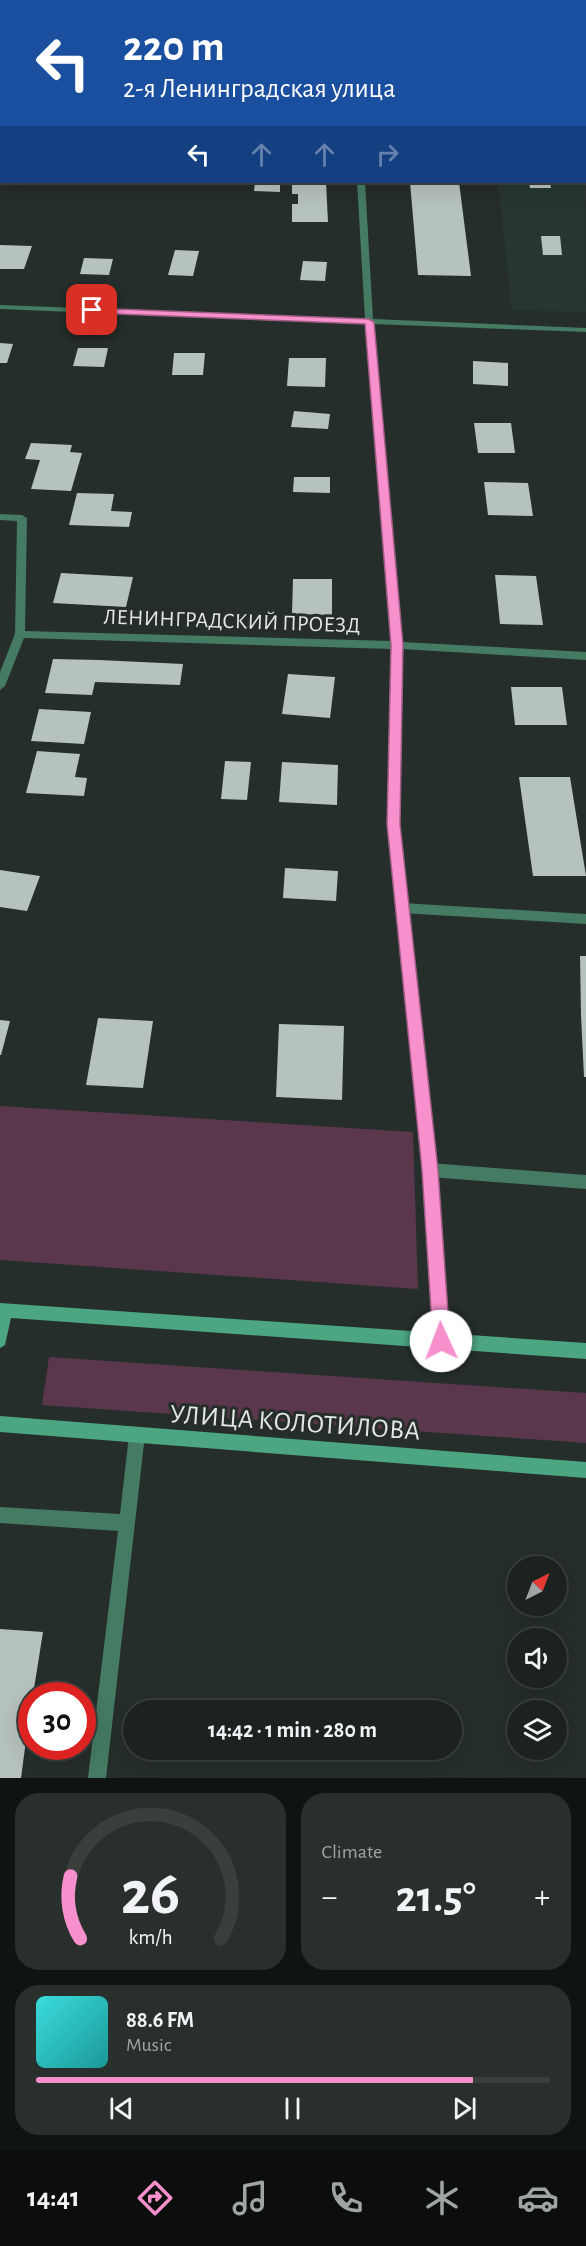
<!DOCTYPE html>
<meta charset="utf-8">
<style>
body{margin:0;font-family:"Alegreya Sans",sans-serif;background:#292f2d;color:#f1f3f6;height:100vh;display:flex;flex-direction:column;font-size:22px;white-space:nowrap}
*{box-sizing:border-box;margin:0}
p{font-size:20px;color:#a0a4a5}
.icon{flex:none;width:33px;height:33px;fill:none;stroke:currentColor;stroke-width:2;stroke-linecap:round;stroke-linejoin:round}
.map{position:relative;height:1778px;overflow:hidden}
.panel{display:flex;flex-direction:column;gap:15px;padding:15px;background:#0f1312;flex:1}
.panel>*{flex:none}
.banner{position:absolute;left:0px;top:0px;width:586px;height:183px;box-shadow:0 6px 24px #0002,0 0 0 2px #3a3f3e;background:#1a4fa0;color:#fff;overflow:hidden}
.needle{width:39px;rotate:42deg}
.fabs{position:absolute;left:507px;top:1556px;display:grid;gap:12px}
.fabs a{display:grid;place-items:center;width:60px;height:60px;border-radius:50%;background:#1c2220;box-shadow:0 6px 24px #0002,0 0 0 2px #3a3f3e;font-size:30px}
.speed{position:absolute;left:18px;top:1682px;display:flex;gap:12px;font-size:30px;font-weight:700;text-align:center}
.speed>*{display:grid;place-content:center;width:78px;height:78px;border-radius:50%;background:#1c2220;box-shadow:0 6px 24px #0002,0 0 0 2px #3a3f3e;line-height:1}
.speed .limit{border:9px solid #d22;background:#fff;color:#111}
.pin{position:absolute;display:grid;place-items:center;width:51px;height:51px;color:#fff;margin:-26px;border-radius:12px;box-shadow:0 3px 9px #0006}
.me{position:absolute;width:66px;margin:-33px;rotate:358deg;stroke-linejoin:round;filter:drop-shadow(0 0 4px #0008)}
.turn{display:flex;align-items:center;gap:21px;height:126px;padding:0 24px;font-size:27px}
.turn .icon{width:78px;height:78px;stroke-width:2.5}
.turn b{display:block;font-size:42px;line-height:51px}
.lanes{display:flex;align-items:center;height:57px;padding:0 24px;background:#0003;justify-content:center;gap:30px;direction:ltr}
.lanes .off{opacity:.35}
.big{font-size:45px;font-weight:700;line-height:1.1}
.panel .tile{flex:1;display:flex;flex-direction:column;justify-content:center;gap:9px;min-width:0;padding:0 21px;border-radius:24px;background:#292f2d}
.panel .dial{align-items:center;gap:0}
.dial svg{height:156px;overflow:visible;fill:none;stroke:#3a3f3e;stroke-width:7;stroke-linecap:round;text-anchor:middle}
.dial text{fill:#f1f3f6;stroke:none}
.song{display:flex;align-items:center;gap:18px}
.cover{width:72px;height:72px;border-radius:9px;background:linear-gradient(135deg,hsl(180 70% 55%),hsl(180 70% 35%))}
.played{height:6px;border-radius:3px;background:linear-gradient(90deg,#f790cd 85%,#3a3f3e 85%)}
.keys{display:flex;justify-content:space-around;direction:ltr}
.heat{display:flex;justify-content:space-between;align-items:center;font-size:33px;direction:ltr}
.panel .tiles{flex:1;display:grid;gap:15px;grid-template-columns:1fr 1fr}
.tile:last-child{grid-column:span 2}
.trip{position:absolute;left:123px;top:1700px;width:339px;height:60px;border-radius:30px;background:#1c2220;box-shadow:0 6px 24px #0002,0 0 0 2px #3a3f3e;font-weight:700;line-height:60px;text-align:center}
.menu{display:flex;height:96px;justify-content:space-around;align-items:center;background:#0b0e0d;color:#a0a4a5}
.menu .icon{width:42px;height:42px}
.menu .current{color:#f790cd}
.menu b{font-size:27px;color:#f1f3f6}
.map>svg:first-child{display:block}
.built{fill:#27372f}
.green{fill:#5b374c}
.building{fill:#b6c2bc}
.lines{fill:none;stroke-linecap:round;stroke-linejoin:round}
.lane{fill:#457a63;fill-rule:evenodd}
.street{fill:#457a63;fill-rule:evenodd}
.secondary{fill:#4ca681;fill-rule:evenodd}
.route{fill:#f790cd;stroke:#a15e85;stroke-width:1.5}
.labels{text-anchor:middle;stroke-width:6;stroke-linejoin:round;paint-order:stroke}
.street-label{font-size:22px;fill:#e1e7e4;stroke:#252e2a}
.near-street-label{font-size:27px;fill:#e1e7e4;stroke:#252e2a}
</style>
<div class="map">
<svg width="586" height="1778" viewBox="0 0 586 1778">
<rect width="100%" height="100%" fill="#252e2a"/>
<path class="built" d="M585,158L586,312L512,310L498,182H585Z"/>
<path class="green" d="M0,1106L413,1132L418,1289L0,1260Z
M49,1357L586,1393V1443L42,1405Z"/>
<path class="building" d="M255,182H280V192L254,191Z
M292,182H326L328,222H292V204H298V194H292Z
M410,182H459L471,276L418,275Z
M529,182H550L551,188H530Z
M541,236H560L562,255H543Z
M0,245L32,246L24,269H0Z
M175,250L199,251L193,276L168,275Z
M84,258L113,259L109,275L80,274Z
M303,261L327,262L325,281L300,280Z
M0,343L13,344L7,363H0Z
M78,348H108L104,367L73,366Z
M174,353H205L203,375H172Z
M289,358H326L325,387L287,386Z
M473,361L508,363V386L473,384Z
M294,411L330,414L328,429L291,427Z
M474,423H511L515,453H478Z
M31,443L72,445L70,452L82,453L71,491L31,489L40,460L25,459Z
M294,477H330V493L293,492Z
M484,482L528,483L533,516L488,515Z
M77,493L114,494L111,511L132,512L129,527L69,525Z
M61,573L133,577L126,607L53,603Z
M495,575L536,576L543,625L500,624Z
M293,579H332V615L292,614Z
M53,659L99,660L183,664L180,685L95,682L92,695L45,693Z
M288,674L335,677L330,718L282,714Z
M511,687H562L567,725H515Z
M39,709L91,712L84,744L31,741Z
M37,751L80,754L75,777L87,778L84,796L26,793Z
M225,761L251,762L247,800L221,799Z
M282,762L338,765L337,805L279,802Z
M519,777H570L586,876H533Z
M285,868L338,871L336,901L283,898Z
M0,870L40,876L27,911L0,907Z
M580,956H586V1077H584L581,1015Z
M98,1018L153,1021L143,1088L86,1085Z
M0,1020L10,1021L1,1055H0Z
M279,1024L344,1026L342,1100L276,1097Z
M0,1629L43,1632L33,1695H32L21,1778H0Z"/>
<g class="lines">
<path class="lane" d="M585,63H586V67H585Z
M402,903L586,914V924L402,913L398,912L396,908L398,904Z
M430,1163L586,1175V1189L430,1177L425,1175L423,1170L425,1165Z
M137,1427L143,1429L145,1435L106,1778H88L118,1531L0,1523V1507L120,1514L129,1435L131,1429Z"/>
<path class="street" d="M345,0H351V2H345Z
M0,131H2V135H0Z
M585,145H586V149H585Z
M357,182H365L373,319L586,328V332L373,324L402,642L586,652V660L402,649L399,824L437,1170L449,1341L446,1346L441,1349L436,1346L433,1341L423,1170L387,824L392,649L24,638L5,686L0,690V672L15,634L17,521L0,520V514L22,515L27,518L25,631L391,641L365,324L0,309V305L365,319Z"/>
<path class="secondary" d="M0,1303L586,1343V1359L11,1318L5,1345L0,1348Z
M0,1416L586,1462V1478L0,1432Z"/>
</g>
<path class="route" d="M89,308L369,319L374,322L403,645L400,824L438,1170L450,1341L447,1347L441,1349L435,1347L433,1341L422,1170L387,824L391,645L365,324L92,313L89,312Z"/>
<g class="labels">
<g class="street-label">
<text transform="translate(232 620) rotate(2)" y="8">ЛЕНИНГРАДСКИЙ ПРОЕЗД</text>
</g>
<g class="near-street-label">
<text transform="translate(295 1422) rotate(4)" y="9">УЛИЦА КОЛОТИЛОВА</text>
</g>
</g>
</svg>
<div class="fabs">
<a><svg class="needle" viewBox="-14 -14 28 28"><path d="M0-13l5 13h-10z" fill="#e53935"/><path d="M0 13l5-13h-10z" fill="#a0a4a5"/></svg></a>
<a><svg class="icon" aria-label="sound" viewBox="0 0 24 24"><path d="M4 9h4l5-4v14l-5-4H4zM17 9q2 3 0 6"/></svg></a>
<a><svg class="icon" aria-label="layers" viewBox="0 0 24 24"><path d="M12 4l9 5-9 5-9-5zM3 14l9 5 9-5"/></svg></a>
</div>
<div class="speed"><div class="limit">30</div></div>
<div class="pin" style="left:92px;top:310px;background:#d93025"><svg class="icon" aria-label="arrive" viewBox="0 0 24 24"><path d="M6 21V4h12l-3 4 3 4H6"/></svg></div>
<svg class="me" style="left:441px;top:1341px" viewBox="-20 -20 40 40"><circle r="19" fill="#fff"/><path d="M0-13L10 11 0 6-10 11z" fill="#f790cd"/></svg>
<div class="trip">14:42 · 1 min · 280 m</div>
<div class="banner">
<div class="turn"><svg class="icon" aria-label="left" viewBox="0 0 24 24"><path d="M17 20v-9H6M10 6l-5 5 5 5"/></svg><div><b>220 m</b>2-я Ленинградская улица</div></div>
<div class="lanes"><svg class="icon" aria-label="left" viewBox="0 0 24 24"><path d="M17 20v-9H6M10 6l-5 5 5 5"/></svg><svg class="icon off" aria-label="ahead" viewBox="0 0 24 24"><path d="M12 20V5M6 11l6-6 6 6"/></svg><svg class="icon off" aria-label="ahead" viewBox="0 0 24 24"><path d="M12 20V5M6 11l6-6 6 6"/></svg><svg class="icon off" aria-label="right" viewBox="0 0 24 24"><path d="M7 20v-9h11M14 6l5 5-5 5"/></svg></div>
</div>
</div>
<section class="panel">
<div class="tiles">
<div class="tile dial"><svg viewBox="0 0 100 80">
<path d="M14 69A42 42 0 1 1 86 69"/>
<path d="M14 69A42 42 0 0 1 9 37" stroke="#f790cd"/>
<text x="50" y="56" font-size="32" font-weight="700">26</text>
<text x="50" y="72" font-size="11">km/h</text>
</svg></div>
<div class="tile"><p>Climate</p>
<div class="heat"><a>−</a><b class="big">21.5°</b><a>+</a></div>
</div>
<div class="tile">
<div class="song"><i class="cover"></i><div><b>88.6 FM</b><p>Music</p></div></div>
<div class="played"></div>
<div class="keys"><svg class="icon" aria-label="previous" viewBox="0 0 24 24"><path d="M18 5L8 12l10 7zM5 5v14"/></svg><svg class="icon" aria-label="pause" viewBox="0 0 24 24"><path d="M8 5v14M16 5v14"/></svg><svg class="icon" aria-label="next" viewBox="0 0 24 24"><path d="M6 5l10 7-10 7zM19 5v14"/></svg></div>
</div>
</div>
</section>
<nav class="menu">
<b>14:41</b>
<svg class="icon current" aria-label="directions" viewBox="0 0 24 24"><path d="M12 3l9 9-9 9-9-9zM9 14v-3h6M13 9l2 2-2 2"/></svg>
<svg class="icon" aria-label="music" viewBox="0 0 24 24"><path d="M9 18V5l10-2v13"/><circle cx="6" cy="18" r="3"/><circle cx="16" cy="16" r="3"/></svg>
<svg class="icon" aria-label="phone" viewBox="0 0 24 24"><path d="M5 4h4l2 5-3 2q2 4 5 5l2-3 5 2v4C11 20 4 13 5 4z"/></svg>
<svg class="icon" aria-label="climate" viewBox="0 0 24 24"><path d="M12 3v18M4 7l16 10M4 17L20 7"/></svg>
<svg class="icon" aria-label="car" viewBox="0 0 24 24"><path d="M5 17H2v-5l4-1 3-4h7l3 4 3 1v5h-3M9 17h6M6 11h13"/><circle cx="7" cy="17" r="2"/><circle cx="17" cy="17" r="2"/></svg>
</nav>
